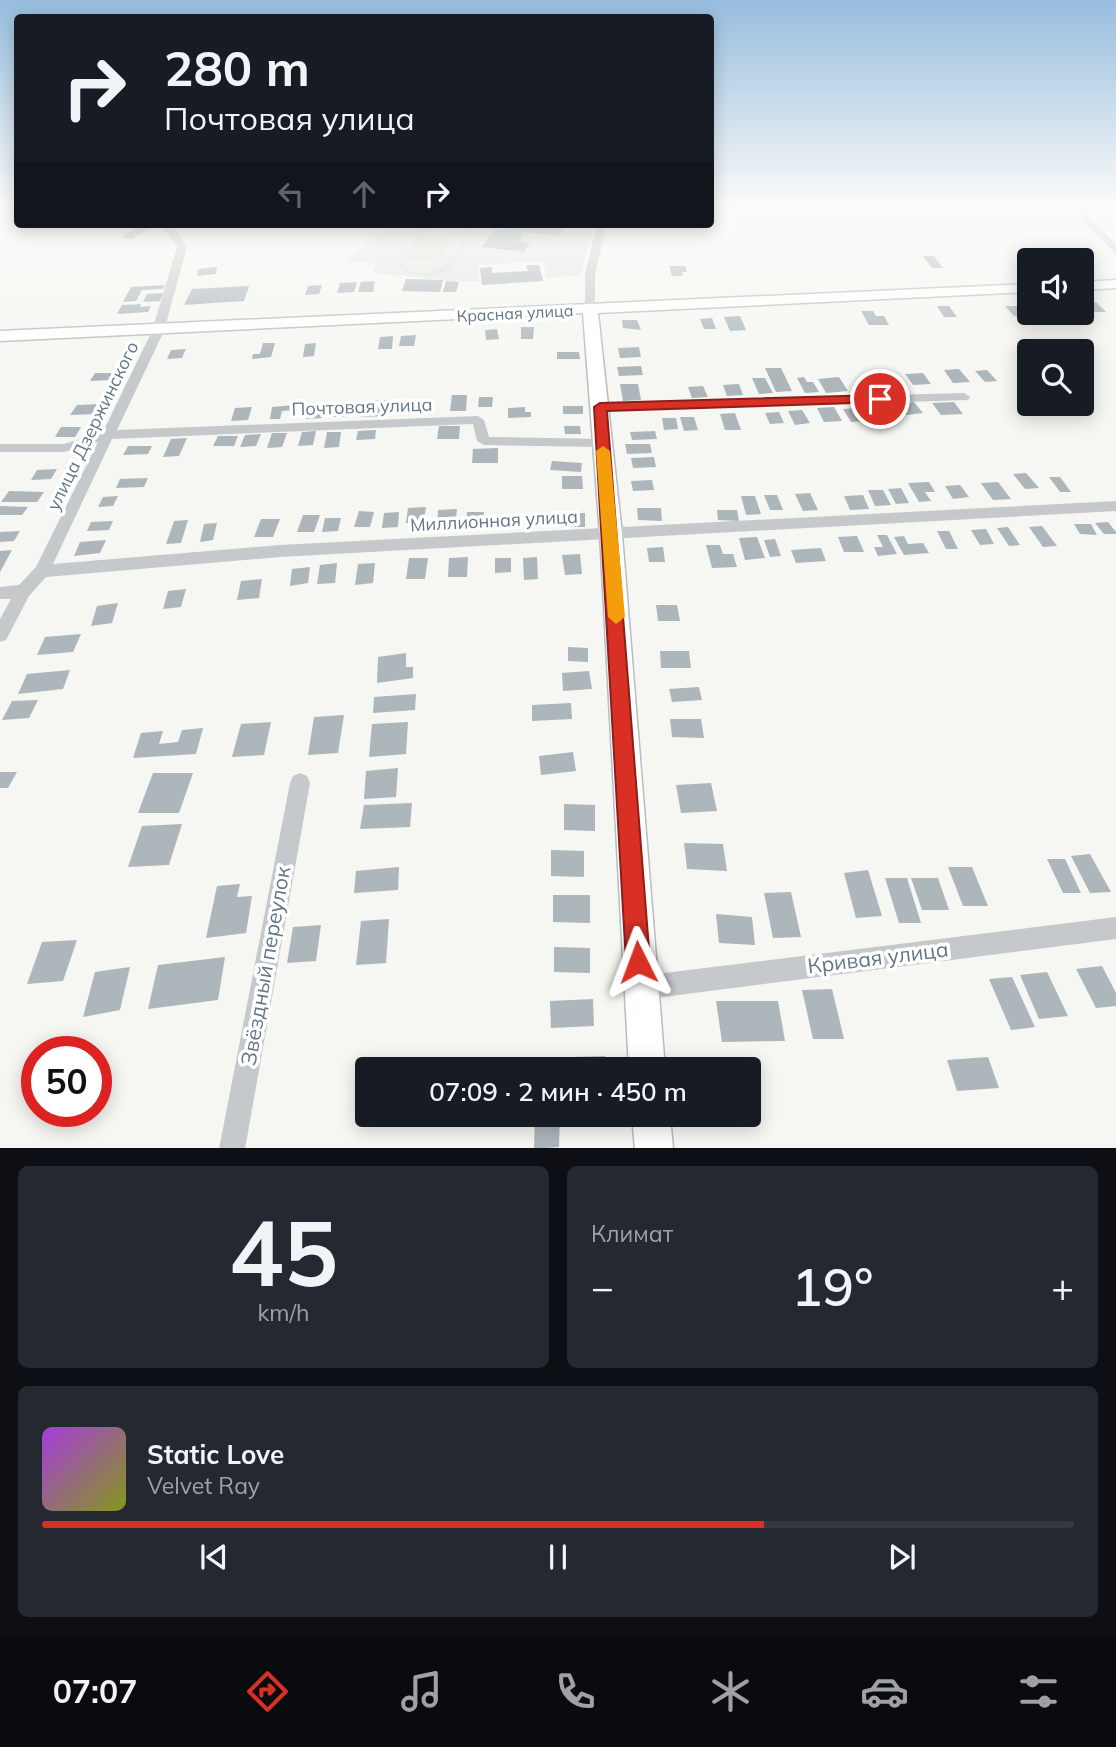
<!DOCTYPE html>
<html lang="ru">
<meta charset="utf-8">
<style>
body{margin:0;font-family:Mulish,sans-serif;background:#242831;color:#f1f3f6;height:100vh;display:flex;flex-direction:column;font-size:26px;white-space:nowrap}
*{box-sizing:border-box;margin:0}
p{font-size:23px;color:#9ea1a6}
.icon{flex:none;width:38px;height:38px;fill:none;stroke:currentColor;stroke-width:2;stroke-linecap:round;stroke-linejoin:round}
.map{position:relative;height:1148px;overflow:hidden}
.sheet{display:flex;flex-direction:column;gap:18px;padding:18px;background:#0d0f14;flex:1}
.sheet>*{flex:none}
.top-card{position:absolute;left:14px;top:14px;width:700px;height:214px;border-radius:7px;box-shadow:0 4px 18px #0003;background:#171b24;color:#f1f3f6;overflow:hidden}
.fabs{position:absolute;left:1017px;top:248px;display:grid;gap:14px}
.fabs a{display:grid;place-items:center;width:77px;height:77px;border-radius:7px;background:#171b24;box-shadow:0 4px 18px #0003;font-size:35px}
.speed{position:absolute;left:21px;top:1036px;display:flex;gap:14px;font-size:35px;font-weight:700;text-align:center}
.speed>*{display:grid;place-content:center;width:91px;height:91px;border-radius:50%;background:#171b24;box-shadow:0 4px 18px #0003;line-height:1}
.speed .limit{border:10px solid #d22;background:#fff;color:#111}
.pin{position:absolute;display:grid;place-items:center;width:60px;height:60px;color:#fff;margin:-30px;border:4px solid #fff;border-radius:50%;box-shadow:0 2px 7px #0007}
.me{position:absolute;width:77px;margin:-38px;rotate:357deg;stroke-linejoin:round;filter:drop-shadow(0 0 5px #0008)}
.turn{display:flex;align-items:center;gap:24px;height:147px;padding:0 35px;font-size:32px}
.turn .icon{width:91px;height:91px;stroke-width:2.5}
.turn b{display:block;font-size:49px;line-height:60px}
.lanes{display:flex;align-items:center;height:66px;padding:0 35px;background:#0003;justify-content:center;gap:35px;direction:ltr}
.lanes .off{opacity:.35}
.big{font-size:52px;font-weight:600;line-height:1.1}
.sheet .card{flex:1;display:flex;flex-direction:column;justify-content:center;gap:10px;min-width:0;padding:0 24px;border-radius:10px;background:#242831}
.sheet .dial{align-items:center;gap:0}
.dial b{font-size:91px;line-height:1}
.song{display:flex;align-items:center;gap:21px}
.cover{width:84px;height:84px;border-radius:10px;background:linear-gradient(135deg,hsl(280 70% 55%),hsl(70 70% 35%))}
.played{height:7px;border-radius:4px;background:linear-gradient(90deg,#d93025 70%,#363941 70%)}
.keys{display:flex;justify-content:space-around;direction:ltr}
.heat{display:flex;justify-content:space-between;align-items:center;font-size:38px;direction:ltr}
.sheet .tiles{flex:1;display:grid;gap:18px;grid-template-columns:1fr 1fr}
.card:last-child{grid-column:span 2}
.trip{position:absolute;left:355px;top:1057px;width:406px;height:70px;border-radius:7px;background:#171b24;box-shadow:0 4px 18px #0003;font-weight:600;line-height:70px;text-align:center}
.tabs{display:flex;height:112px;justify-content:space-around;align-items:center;background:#090b0e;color:#9ea1a6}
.tabs .icon{width:49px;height:49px}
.tabs .selected{color:#d93025}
.tabs b{font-size:32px;color:#f1f3f6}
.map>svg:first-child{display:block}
.built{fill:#e4e5e3}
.green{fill:#d7ded2}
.building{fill:#adb6bb}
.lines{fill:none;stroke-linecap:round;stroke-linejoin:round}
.secondary-casing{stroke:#b7bdc1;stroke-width:3}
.street{fill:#c5c9cc;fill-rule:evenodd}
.secondary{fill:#fff;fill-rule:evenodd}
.route{fill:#d93025;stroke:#8d1f18;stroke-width:2}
.slow{fill:#f59e0b}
.labels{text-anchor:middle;stroke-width:7;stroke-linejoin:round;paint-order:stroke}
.far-street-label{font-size:16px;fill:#627686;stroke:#fff}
.street-label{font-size:18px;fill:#627686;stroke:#fff}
.near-street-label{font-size:21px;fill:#627686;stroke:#fff}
</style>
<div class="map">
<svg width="1116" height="1149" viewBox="0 0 1116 1149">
<rect width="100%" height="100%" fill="#f6f6f2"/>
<path class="built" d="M401,224H594L581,275L547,278L543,261L478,265L479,281L461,282L373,273L377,264L347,260L381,233Z"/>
<path class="green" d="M425,224H429L422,234L452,237L437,261L405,257L402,264L404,268C438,287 460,252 470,224H474C470,237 460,258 450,268C438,280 408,278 398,265Z"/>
<path class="building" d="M509,224L551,226L566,224L560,236L524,232L519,241L530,242L524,252L482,247L495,229L505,230Z
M139,226L149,228L132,239L121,237Z
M923,256H934L943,268H932Z
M526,265H539L543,281L482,285L480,268L492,267V273L528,271Z
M669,266H685L687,272H682L683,276H672Z
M217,267L216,274L197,276L198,269Z
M406,279L443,280L440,292L402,291Z
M375,281L373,292H358L361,282Z
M446,281L459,282L456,292H443Z
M357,282L354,292L337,293L340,283Z
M165,285L163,289L142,290L136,301L123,302L131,287Z
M322,285L319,294L305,295L308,286Z
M249,286L244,301L184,305L192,289Z
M163,293L160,301L143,302L147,294Z
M1096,302L1106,312H1092L1083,303Z
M141,304L140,307L151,306L148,312L117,314L122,305Z
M937,306H949L957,317H944Z
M1005,306H1019L1028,315L1014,316Z
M861,311H873L876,316H884L889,325H869Z
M740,316L746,330L730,331L724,317Z
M712,318L716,329H704L700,319Z
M622,320H637L641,330L623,328Z
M521,327H534L533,339H521Z
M497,329L499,339L486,340L485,330Z
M416,335L414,346H399L401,336Z
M393,336L392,349H378L380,337Z
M263,343H275L271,357L252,359L253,354H260Z
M316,343L314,356L303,357L305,344Z
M639,347L641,357L620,358L618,348Z
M186,349L182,358L167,359L171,350Z
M557,352H579L580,359H557Z
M641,366L643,375L619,376L617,367Z
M765,368H781L792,391L776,392Z
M959,369L970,382L953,383L944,370Z
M987,370L997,381L985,382L975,371Z
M95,373H115L110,380L90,381Z
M923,373L931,384L913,385L905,374Z
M890,376L896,386L880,387L874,377Z
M804,377L807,382H813L819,392L805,393L797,378Z
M839,377L848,391L826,393L818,379Z
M752,378H765L773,393L759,394Z
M620,384H638L641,400L623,401Z
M739,384L743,395L727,396L723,385Z
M703,386L708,397L692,398L688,387Z
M452,395H467L466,411H450Z
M479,397H493L492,407H478Z
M390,400L388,416L360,417L363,401Z
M426,400L424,412L405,413L407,401Z
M914,402L923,413L906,415L898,404Z
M954,402L963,414L941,415L932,403Z
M101,404L95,414L70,415L77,405Z
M325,404L322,418L306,419L310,405Z
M294,405L293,410L282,411L280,419H270L272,407Z
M335,406H351L349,417H332Z
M563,406H583V414H563Z
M252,407L248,420L231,421L235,408Z
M525,407V412H531V417L508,418V408Z
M834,407L842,421L824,422L817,408Z
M858,408L866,421L851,422L843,409Z
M802,410L810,423L795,425L788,411Z
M779,412L784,423L770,424L765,413Z
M735,413L741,430H725L720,414Z
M680,417H694L698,430L684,431Z
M662,418H676L678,429L664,430Z
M439,426H460L459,439H437Z
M564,426H580L581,434H565Z
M61,427H81L75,437H55Z
M376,430L375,439L356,440L358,431Z
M316,431L313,445L298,446L302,432Z
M655,431L657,439L632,440L630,432Z
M327,432H341L339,447L324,448Z
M272,433H287L282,447L267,448Z
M261,434L256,446L240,447L245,435Z
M218,436H238L234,446H213Z
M187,438L179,456L163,457L171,439Z
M625,444H650L652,453L627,454Z
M128,446H152L148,454L123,455Z
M498,448V463H472L473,449Z
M654,457L656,467L633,468L631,458Z
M552,461L582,463L581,472L550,470Z
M57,469L51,479L31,480L37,470Z
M1026,473L1039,488L1025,489L1013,474Z
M562,476H582L583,489H562Z
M1049,477H1060L1071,492H1060Z
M148,478L144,487L116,488L120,479Z
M652,480L654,490L633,491L631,481Z
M929,482L935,492H925L931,501L919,502L908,483Z
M998,482L1011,499L993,500L981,483Z
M960,485L969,497L953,499L945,486Z
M901,488L909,503L896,504L888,489Z
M868,490H883L891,505L875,506Z
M9,491L44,492L37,502H1Z
M810,493L818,510L803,511L795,494Z
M764,495H777L783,510H770Z
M863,495L869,509L850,510L844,496Z
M118,496L113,506L98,507L103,497Z
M741,496H755L761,514L746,515Z
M0,506L28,507L22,515H0Z
M426,507L424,522L406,523L408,508Z
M637,508H661L662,521L638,520Z
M457,509L455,527H437L438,510Z
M717,510H737L739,521L718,520Z
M359,511L374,512L370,527H354Z
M399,512L398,527L382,528L384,513Z
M467,512H484L482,526H466Z
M563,513H585V527H563Z
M303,515H320L314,532H297Z
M325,518H341L338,531L322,532Z
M261,519H280L273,537H254Z
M188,520L181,543L166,544L174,521Z
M113,521L109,530L87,531L91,522Z
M1108,522L1116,532V534H1104L1095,523Z
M217,523L213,540L200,542L204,524Z
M1074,524H1091L1097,535L1080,534Z
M1042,526L1057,546L1043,547L1029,527Z
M1008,527L1020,545L1009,546L997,528Z
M986,529L994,544L980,545L971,530Z
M20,531L14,541L0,542V532Z
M937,531H949L958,549H946Z
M877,535H887L897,554L878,556L874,547H883Z
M857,536L864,552H844L838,537Z
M904,536L908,544L923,543L929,553L904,555L894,537Z
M757,537L765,558L745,560L739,538Z
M775,539L781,556L770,557L764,540Z
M106,540L100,553L74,556L80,542Z
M706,545H720L723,554H733L737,567L712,568Z
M663,547L665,562H649L647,548Z
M821,548L826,561L796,563L791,550Z
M12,550L0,572V551Z
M580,554L582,574L565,575L562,555Z
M468,557L467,577H448L449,558Z
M537,557L538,579L524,580L523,558Z
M409,558H428L425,579H406Z
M495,558H511V572L495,573Z
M337,563L335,583L317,584L320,565Z
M375,563L373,583L355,585L358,564Z
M310,567L308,583L290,586L292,569Z
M262,579L259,598L237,600L241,581Z
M186,589L181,607L163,609L168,591Z
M118,603L112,623L91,626L97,606Z
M656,605H677L680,621H658Z
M81,634L73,652L37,655L45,637Z
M568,647L588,648V662L568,661Z
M660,651H689L691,668H661Z
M406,653V667H413V678L377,683L378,657Z
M70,670L63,689L18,694L27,674Z
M589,671L592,689L563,691L562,673Z
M699,687L702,700L672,702L669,689Z
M416,694L415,710L373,713L374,697Z
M38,700L29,718L2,720L12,701Z
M571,703L572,719L532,721V705Z
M344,715L338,753L308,755L314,717Z
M670,719H701L704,738L672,737Z
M271,722L264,755L232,757L241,724Z
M408,722L406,754L369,757L372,724Z
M203,728L196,754L133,758L141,733L163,731L159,744L178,742L182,730Z
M573,752L576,771L541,775L539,756Z
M398,768L396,797L364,799L366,771Z
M0,772H17L8,788H0Z
M153,773H193L179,813H138Z
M711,783L717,811L681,813L676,785Z
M412,803L410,827L360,829L364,805Z
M564,804L595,805V831L564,830Z
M182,824L169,865L128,867L142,826Z
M684,843L723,844L727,871L687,869Z
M551,850L584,851V877L551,876Z
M1090,854L1111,892L1090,893L1071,856Z
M1047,859H1065L1081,893H1063Z
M399,867L398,890L354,893L356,871Z
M948,867H972L988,906H963Z
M868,870L882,916L856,918L844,873Z
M885,878H907L921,923H899Z
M911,878H938L949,910H922Z
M240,884L237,897L252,896L246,933L206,938L217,886Z
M791,892L801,937L773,938L764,893Z
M553,895H590V923L553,922Z
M716,914L752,917L755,945L719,943Z
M389,919L386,963L356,965L361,921Z
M321,925L316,961L287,963L293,927Z
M77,940L63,981L27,984L42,942Z
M554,947L590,948V973L554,972Z
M225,957L218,1000L148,1009L158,965Z
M1102,966L1116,993V1006L1096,1008L1076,969Z
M130,967L120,1010L83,1017L95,972Z
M1047,972L1068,1016L1039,1019L1020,975Z
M1012,977L1035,1027L1011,1030L989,979Z
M832,989L844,1039H813L802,990Z
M593,999L594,1026L551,1028L550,1001Z
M716,1001H778L785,1041L722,1042Z
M605,1056L606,1069H571V1057Z
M988,1057L999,1088L957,1091L947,1060Z
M535,1115H560L559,1147L534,1149Z"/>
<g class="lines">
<defs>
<path id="secondary" d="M1116,280V288L1082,290V282Z
M1029,284V292L598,313L622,534L665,1069H629L600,534L583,313L0,341V331Z
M632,1115H670L673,1149H635Z"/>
</defs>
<use href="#secondary" class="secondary-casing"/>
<path class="street" d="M1075,209H1081L1116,245V254L1075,213Z
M161,224H171L187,247L164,331L117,430L478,416L484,420L489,437L602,439L609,443L602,447L484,445L477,441L473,424L112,439L53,564L280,545L1116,501V511L280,557L46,577L29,596L6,640L0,642V619L11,599H0V587L19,585L36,567L98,442L64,452H0V444H64L103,432L152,331L177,247Z
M597,224H607L595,274V309L590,312L585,309V274Z
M964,393L970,397L968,400L600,411L594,407L600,403Z
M300,773L307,776L310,783L245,1149H219L290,783L293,776Z
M1116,917V939L640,1000L632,996L628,988L632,980L640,976Z"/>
<use href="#secondary" class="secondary"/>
</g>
<linearGradient id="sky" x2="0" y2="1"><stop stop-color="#97bdde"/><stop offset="0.56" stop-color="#fbfbf9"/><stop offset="1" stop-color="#fbfbf9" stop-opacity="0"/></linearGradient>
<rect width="1116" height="368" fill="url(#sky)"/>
<path class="route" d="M880,395L884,396V402L607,411L650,962L646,970L638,973L630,970L626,962L594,407L600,403Z"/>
<path class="slow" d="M603,446L610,451L625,617L616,624L608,617L596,451Z"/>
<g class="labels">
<g class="far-street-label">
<text transform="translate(515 313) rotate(-3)" y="6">Красная улица</text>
</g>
<g class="street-label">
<text transform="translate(362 407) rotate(-2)" y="6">Почтовая улица</text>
<text transform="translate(93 426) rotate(-64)" y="6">улица Дзержинского</text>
<text transform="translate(494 521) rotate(-3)" y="6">Миллионная улица</text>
</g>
<g class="near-street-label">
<text transform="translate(878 958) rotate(-7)" y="7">Кривая улица</text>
<text transform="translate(266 966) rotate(-80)" y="7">Звёздный переулок</text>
</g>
</g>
</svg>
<div class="fabs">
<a><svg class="icon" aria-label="sound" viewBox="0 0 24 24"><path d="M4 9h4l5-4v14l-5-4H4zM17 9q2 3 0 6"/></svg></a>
<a><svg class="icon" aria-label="search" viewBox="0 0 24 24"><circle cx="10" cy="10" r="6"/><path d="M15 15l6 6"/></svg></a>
</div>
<div class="speed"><div class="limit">50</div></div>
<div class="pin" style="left:880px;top:399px;background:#d93025"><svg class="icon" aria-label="arrive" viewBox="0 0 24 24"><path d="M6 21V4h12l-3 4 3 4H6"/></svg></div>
<svg class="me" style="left:638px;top:962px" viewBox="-20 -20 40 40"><path d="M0-17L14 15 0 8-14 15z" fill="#d93025" stroke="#fff" stroke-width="4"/></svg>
<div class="trip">07:09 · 2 мин · 450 m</div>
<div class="top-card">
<div class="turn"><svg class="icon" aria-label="right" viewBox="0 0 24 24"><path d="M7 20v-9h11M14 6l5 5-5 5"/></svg><div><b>280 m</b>Почтовая улица</div></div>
<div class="lanes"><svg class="icon off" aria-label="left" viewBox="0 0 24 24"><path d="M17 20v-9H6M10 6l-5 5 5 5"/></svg><svg class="icon off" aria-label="ahead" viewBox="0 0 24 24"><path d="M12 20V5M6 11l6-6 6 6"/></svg><svg class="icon" aria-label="right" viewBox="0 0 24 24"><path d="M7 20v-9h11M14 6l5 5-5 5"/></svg></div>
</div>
</div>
<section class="sheet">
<div class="tiles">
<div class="card dial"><b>45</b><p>km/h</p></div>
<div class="card"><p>Климат</p>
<div class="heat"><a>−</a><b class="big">19°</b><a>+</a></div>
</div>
<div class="card">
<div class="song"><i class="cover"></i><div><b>Static Love</b><p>Velvet Ray</p></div></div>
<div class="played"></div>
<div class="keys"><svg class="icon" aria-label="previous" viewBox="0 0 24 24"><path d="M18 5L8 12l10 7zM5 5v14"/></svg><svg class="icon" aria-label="pause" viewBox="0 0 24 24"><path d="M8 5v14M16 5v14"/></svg><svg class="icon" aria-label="next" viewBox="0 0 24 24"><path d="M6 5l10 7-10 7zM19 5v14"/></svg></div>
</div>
</div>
</section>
<nav class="tabs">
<b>07:07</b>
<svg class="icon selected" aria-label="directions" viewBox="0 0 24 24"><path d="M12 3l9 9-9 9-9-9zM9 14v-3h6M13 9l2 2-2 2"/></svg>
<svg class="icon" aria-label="music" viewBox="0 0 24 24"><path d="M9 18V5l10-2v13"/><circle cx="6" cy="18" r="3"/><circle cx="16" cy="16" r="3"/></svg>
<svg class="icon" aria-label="phone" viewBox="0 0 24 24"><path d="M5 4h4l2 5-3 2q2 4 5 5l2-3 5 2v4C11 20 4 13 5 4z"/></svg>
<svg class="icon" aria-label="climate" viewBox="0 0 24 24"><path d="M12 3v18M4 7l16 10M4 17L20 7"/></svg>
<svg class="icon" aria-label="car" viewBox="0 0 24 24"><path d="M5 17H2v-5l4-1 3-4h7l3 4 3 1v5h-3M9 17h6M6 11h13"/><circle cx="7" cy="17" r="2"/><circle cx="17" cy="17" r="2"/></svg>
<svg class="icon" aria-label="filters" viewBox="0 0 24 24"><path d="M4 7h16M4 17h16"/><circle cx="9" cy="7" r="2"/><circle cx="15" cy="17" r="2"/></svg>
</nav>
